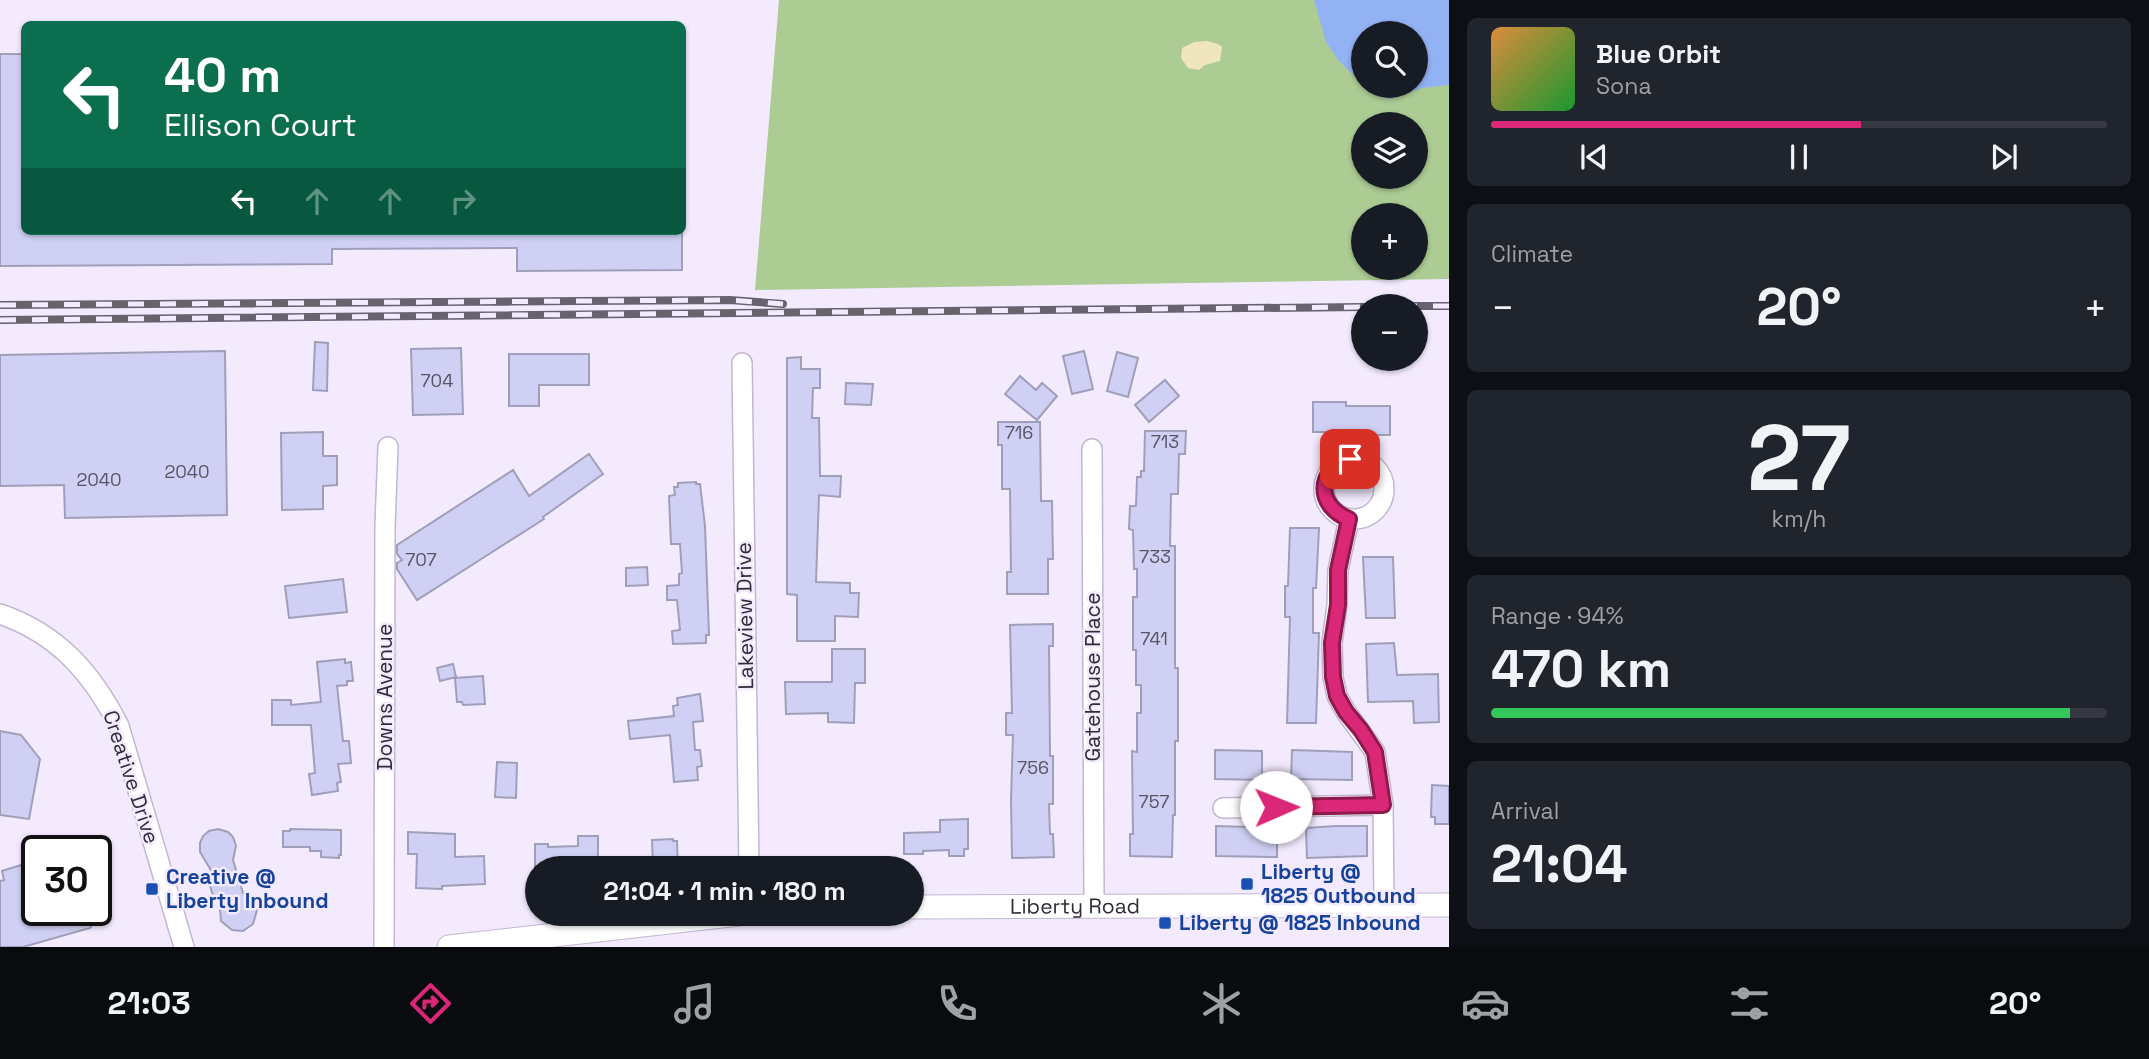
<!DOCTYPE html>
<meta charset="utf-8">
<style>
body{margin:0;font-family:"Space Grotesk",sans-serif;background:#20242c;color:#f1f3f6;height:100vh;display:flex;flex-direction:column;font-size:26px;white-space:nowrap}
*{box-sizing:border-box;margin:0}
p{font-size:23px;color:#9ea1a6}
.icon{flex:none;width:38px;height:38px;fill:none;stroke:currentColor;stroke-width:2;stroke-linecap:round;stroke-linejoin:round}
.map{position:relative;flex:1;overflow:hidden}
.panel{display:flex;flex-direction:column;gap:18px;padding:18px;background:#0d0f14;width:700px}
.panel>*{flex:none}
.guide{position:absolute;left:21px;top:21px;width:665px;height:214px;border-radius:10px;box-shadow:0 2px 5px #0004;background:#0b6e4f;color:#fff;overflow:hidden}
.controls{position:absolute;left:1351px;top:21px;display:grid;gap:14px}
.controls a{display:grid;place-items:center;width:77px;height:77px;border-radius:50%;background:#171b24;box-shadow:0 2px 5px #0004;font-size:35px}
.speed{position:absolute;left:21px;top:835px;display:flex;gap:14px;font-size:35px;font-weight:700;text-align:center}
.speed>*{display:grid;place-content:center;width:91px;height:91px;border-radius:50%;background:#171b24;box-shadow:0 2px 5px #0004;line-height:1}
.speed .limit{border:4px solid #111;border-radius:10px;background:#fff;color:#111}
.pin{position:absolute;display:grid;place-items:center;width:60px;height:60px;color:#fff;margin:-30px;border-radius:14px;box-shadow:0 4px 10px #0006}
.me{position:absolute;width:77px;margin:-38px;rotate:89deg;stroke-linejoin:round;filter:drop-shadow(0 0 5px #0008)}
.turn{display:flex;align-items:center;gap:24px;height:147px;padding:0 28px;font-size:32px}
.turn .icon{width:91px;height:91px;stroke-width:2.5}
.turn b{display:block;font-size:49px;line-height:60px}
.lanes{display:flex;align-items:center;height:66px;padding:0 28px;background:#0003;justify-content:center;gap:35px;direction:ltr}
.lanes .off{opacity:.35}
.big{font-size:52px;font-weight:800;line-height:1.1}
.panel .widget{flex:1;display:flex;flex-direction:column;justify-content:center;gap:10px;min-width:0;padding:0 24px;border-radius:10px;background:#20242c}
.panel .dial{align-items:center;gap:0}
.dial b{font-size:91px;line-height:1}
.song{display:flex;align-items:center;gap:21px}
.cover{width:84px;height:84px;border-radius:10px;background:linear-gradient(135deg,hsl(30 70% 55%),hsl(130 70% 35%))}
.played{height:7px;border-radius:4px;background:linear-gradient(90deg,#db2777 60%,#363941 60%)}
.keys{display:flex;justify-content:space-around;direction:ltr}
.heat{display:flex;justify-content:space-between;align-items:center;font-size:38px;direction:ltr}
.charge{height:10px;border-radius:5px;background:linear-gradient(90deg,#34c759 94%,#363941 0)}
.trip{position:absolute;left:525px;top:856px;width:399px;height:70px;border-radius:35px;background:#171b24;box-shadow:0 2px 5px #0004;font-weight:800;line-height:70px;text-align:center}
.menu{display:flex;height:112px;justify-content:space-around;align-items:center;background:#090b0e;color:#9ea1a6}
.menu .icon{width:49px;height:49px}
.menu .active{color:#db2777}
.menu b{font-size:32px;color:#f1f3f6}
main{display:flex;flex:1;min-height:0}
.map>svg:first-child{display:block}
.green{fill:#accc94;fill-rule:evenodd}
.sand{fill:#efe5bf}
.water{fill:#93b2f3}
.building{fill:#d0d0f4;stroke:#a09fb9;stroke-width:2}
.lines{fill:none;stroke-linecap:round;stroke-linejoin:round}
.minor-casing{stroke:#c2b7d0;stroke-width:22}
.major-casing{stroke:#c2b7d0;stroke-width:25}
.minor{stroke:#fff;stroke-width:19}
.major{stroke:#fff;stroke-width:23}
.rail-casing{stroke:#68626e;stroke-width:8}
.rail{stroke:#f3eafe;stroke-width:5;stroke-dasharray:16;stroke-linecap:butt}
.route-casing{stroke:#8e194d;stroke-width:18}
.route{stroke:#db2777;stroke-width:12}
.transit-dot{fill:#1a4fb4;stroke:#f3eafe;stroke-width:2.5}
.labels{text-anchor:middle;stroke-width:5;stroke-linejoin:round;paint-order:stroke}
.number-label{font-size:18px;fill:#575464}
.street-label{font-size:21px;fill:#2f2b34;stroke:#f3eafe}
.transit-label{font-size:21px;font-weight:bold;fill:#164399;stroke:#f3eafe;text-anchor:start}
</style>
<main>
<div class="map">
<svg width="1449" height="947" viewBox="0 0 1449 947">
<rect width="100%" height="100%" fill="#f3eafe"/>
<path class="green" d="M779,0H1449V279L755,290ZM1363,33H1416V86H1363ZM1363,124H1416V177H1363ZM1363,215H1416V268H1363Z"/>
<path class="sand" d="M1207,41L1218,44L1222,47L1220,61L1205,65L1199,70L1188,68L1181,58L1182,48L1194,42Z"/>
<path class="water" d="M1314,0H1449V85L1422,88L1390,99L1376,96L1366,86H1416V33H1363V84L1339,61L1326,42Z"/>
<path class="building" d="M0,54H24V231H682V270L517,271V248L332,249V264L0,266Z
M315,342L328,343L327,391L313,390Z
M461,348L463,414L413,415L411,349Z
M225,351L227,515L65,518L64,485L0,486V355Z
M1084,351L1093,389L1072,394L1063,356Z
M1117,352L1138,358L1128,397L1107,391Z
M509,354H589V385H539V406H509Z
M801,357V369H820V388H813L812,418H819L820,476H841L840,497L819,495L816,582L850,583V593H859L858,617L835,616V641H797V595L787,594V358Z
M1020,376L1036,390L1042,383L1057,396L1037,420L1005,394Z
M1165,380L1179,396L1149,422L1135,405Z
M846,383L873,384L871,405L845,404Z
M1313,402H1346V406H1390V435H1343V432H1313Z
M998,422H1040L1041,501H1052L1053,559H1048V594H1007V572H1011L1010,489H1002V445H998Z
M1145,431H1186L1185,454H1179L1178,494H1171L1170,546H1175V668H1178V741H1175V815H1173L1172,857L1130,856V834H1133L1132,751L1137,752V713H1141V685H1136V650H1133V597H1137V569H1134L1133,530L1129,529L1130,506H1136L1137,477H1141V471H1144Z
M323,432V456H337V485L323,486V509L282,510L281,433Z
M589,454L603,474L543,517L544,519L417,600L397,569V563L402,560L397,554V545L513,470L529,496Z
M696,482V484H700L705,526L709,635H706V643L673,644L672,631L680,630L677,600H667V586L679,585V574L682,573L680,544H671L669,496L675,495L674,487H678V483Z
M1290,528H1319L1316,588H1313V633H1319L1316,723H1287L1290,617H1285V586H1288Z
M1363,557H1393L1395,618H1366Z
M647,567L648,585L626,586V568Z
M343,579L347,612L289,618L285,586Z
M1053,624V646H1049L1050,756H1053V804H1049L1050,834H1053L1054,857L1012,858L1011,800L1013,735H1006V713H1012L1010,625Z
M1394,643L1397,675L1438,674L1439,722L1414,723L1413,701L1368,702L1366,644Z
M832,649H865V683H855L854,723L828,722V713L786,714L785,682H832Z
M345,659V663L351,662L353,681H347V685L337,686L343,741H349L351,763L338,764L341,782L337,783L338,791L312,795L309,774L315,773L311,725H272V700H291V705L321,702L317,662Z
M453,664L456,677L440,681L437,668Z
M483,676L485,704L463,705L462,702H457L455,678Z
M700,694L703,721L693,722L695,750H700L702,766L697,767L698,780L674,782L670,735L630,739L628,721L674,716L673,706L678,705L677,698Z
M0,731L21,735L40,759L29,819L0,815Z
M1215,750L1262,751V780L1215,779Z
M1292,750L1352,752V780L1291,779Z
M497,762L517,763L516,798L495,797Z
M1432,785L1449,786V824H1435V817H1431Z
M968,819V849H964V856H949V850L923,851V854H904V833L940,832V820Z
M1216,826L1277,828V857L1216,856Z
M1336,826H1367V856L1307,858L1306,828Z
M218,829L228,832L233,837L236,846L233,860L243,893L251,898L257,910L253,924L243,931L232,930L221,921L219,897L214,899L206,873L212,872L200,852V843L203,836L209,831Z
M290,829L341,830V855H339V858L321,857V851H310V847H283V831H290Z
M408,832L455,834V857L484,856L485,884L442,886V889L416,888L417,854H408Z
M578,836H598V868H535V844H548V847L578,846Z
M673,839V841H677L678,868H653L652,840Z
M21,865L24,876L37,872V910H93L96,919L90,928L23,947H0V881L4,880L2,871Z"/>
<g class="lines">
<defs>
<path id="minor" d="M742,363L749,868
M1092,449L1094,905
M1324 489a30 30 0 1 1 60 0a30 30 0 1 1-60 0Z
M1349,519L1338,570L1337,605L1332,643L1333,677L1337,696L1346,712L1375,752L1383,805L1384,905
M0,614C58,634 92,673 119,726L184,947
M1223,808L1383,805
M384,947L385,526L388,447"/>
<g id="major">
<path id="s1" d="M912,907L1449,905"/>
<path d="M449,947L739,914"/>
</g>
</defs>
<use href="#minor" class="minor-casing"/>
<use href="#major" class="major-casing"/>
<use href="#minor" class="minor"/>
<use href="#major" class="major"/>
<defs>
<path id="rail" d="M0,305L730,300L783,304
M1401,306H1449
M0,320L1363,307"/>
</defs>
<use href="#rail" class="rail-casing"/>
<use href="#rail" class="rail"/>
</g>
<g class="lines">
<defs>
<path id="route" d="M1276,807L1383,805L1375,752L1361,730L1346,712L1337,696L1333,677L1332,643L1338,605V570L1349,519C1316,506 1316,470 1350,459"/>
</defs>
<use href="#route" class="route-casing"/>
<use href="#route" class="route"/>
</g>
<g class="transit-dot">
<rect x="1240" y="877" width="14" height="14" rx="3.5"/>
<rect x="145" y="882" width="14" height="14" rx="3.5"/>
<rect x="1158" y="916" width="14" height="14" rx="3.5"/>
</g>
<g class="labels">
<g class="number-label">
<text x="437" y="387">704</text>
<text x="1019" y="439">716</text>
<text x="1165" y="448">713</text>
<text x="187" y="478">2040</text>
<text x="99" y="486">2040</text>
<text x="1155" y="563">733</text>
<text x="421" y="566">707</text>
<text x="1154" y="645">741</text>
<text x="1033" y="774">756</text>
<text x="1154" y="808">757</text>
</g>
<g class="street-label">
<text transform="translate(745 616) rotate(-91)" y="7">Lakeview Drive</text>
<text transform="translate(1093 677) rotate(-90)" y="7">Gatehouse Place</text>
<text transform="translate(385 697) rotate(-90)" y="7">Downs Avenue</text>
<text transform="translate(131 777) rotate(72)" y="7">Creative Drive</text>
<text dy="7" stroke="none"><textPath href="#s1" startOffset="163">Liberty Road</textPath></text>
</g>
<g class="transit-label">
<text x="1261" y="879">Liberty @<tspan x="1261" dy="24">1825 Outbound</tspan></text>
<text x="166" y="884">Creative @<tspan x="166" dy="24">Liberty Inbound</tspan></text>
<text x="1179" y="930">Liberty @ 1825 Inbound</text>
</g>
</g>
</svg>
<div class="controls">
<a><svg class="icon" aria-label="search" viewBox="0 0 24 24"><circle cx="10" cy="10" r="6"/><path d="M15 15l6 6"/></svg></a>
<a><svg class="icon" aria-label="layers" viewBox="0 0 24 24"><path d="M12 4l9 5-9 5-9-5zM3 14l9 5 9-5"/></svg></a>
<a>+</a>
<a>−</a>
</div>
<div class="speed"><div class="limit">30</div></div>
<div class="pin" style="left:1350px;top:459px;background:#d93025"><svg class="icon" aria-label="arrive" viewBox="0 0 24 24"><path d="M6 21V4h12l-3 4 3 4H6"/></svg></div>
<svg class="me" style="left:1276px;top:807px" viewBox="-20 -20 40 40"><circle r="19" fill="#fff"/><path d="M0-13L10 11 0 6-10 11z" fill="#db2777"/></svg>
<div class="trip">21:04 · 1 min · 180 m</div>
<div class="guide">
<div class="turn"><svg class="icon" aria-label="left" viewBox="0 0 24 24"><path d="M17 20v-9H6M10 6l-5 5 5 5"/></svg><div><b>40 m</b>Ellison Court</div></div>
<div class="lanes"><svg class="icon" aria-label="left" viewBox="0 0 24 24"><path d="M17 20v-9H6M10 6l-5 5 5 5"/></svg><svg class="icon off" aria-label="ahead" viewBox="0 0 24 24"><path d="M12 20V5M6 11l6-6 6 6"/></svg><svg class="icon off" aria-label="ahead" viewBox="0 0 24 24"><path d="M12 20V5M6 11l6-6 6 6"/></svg><svg class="icon off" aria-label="right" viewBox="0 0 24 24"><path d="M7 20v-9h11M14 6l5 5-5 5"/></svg></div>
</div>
</div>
<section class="panel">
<div class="widget">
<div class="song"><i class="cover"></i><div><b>Blue Orbit</b><p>Sona</p></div></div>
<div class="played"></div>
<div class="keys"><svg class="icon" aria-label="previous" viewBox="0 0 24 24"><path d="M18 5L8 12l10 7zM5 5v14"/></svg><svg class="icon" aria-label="pause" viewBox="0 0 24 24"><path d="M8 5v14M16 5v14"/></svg><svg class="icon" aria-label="next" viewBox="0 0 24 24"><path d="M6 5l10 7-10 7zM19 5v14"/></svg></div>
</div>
<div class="widget"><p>Climate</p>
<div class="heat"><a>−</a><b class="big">20°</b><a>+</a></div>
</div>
<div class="widget dial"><b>27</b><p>km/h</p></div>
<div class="widget"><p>Range · 94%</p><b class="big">470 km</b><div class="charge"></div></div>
<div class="widget"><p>Arrival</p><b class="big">21:04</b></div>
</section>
</main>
<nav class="menu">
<b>21:03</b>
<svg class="icon active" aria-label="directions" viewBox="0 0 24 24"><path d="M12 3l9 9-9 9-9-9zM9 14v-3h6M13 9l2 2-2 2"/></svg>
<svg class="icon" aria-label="music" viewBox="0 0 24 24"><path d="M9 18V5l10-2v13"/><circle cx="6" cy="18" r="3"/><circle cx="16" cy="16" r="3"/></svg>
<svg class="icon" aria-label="phone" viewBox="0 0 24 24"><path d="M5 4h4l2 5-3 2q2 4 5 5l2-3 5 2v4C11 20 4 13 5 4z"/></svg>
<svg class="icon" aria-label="climate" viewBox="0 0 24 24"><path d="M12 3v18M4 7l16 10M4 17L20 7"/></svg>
<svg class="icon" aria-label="car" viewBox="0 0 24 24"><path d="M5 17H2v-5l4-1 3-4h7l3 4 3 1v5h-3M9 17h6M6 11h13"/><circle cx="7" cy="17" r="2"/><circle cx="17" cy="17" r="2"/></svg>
<svg class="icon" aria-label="filters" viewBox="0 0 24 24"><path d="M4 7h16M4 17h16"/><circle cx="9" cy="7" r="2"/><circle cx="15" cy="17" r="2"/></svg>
<b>20°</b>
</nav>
